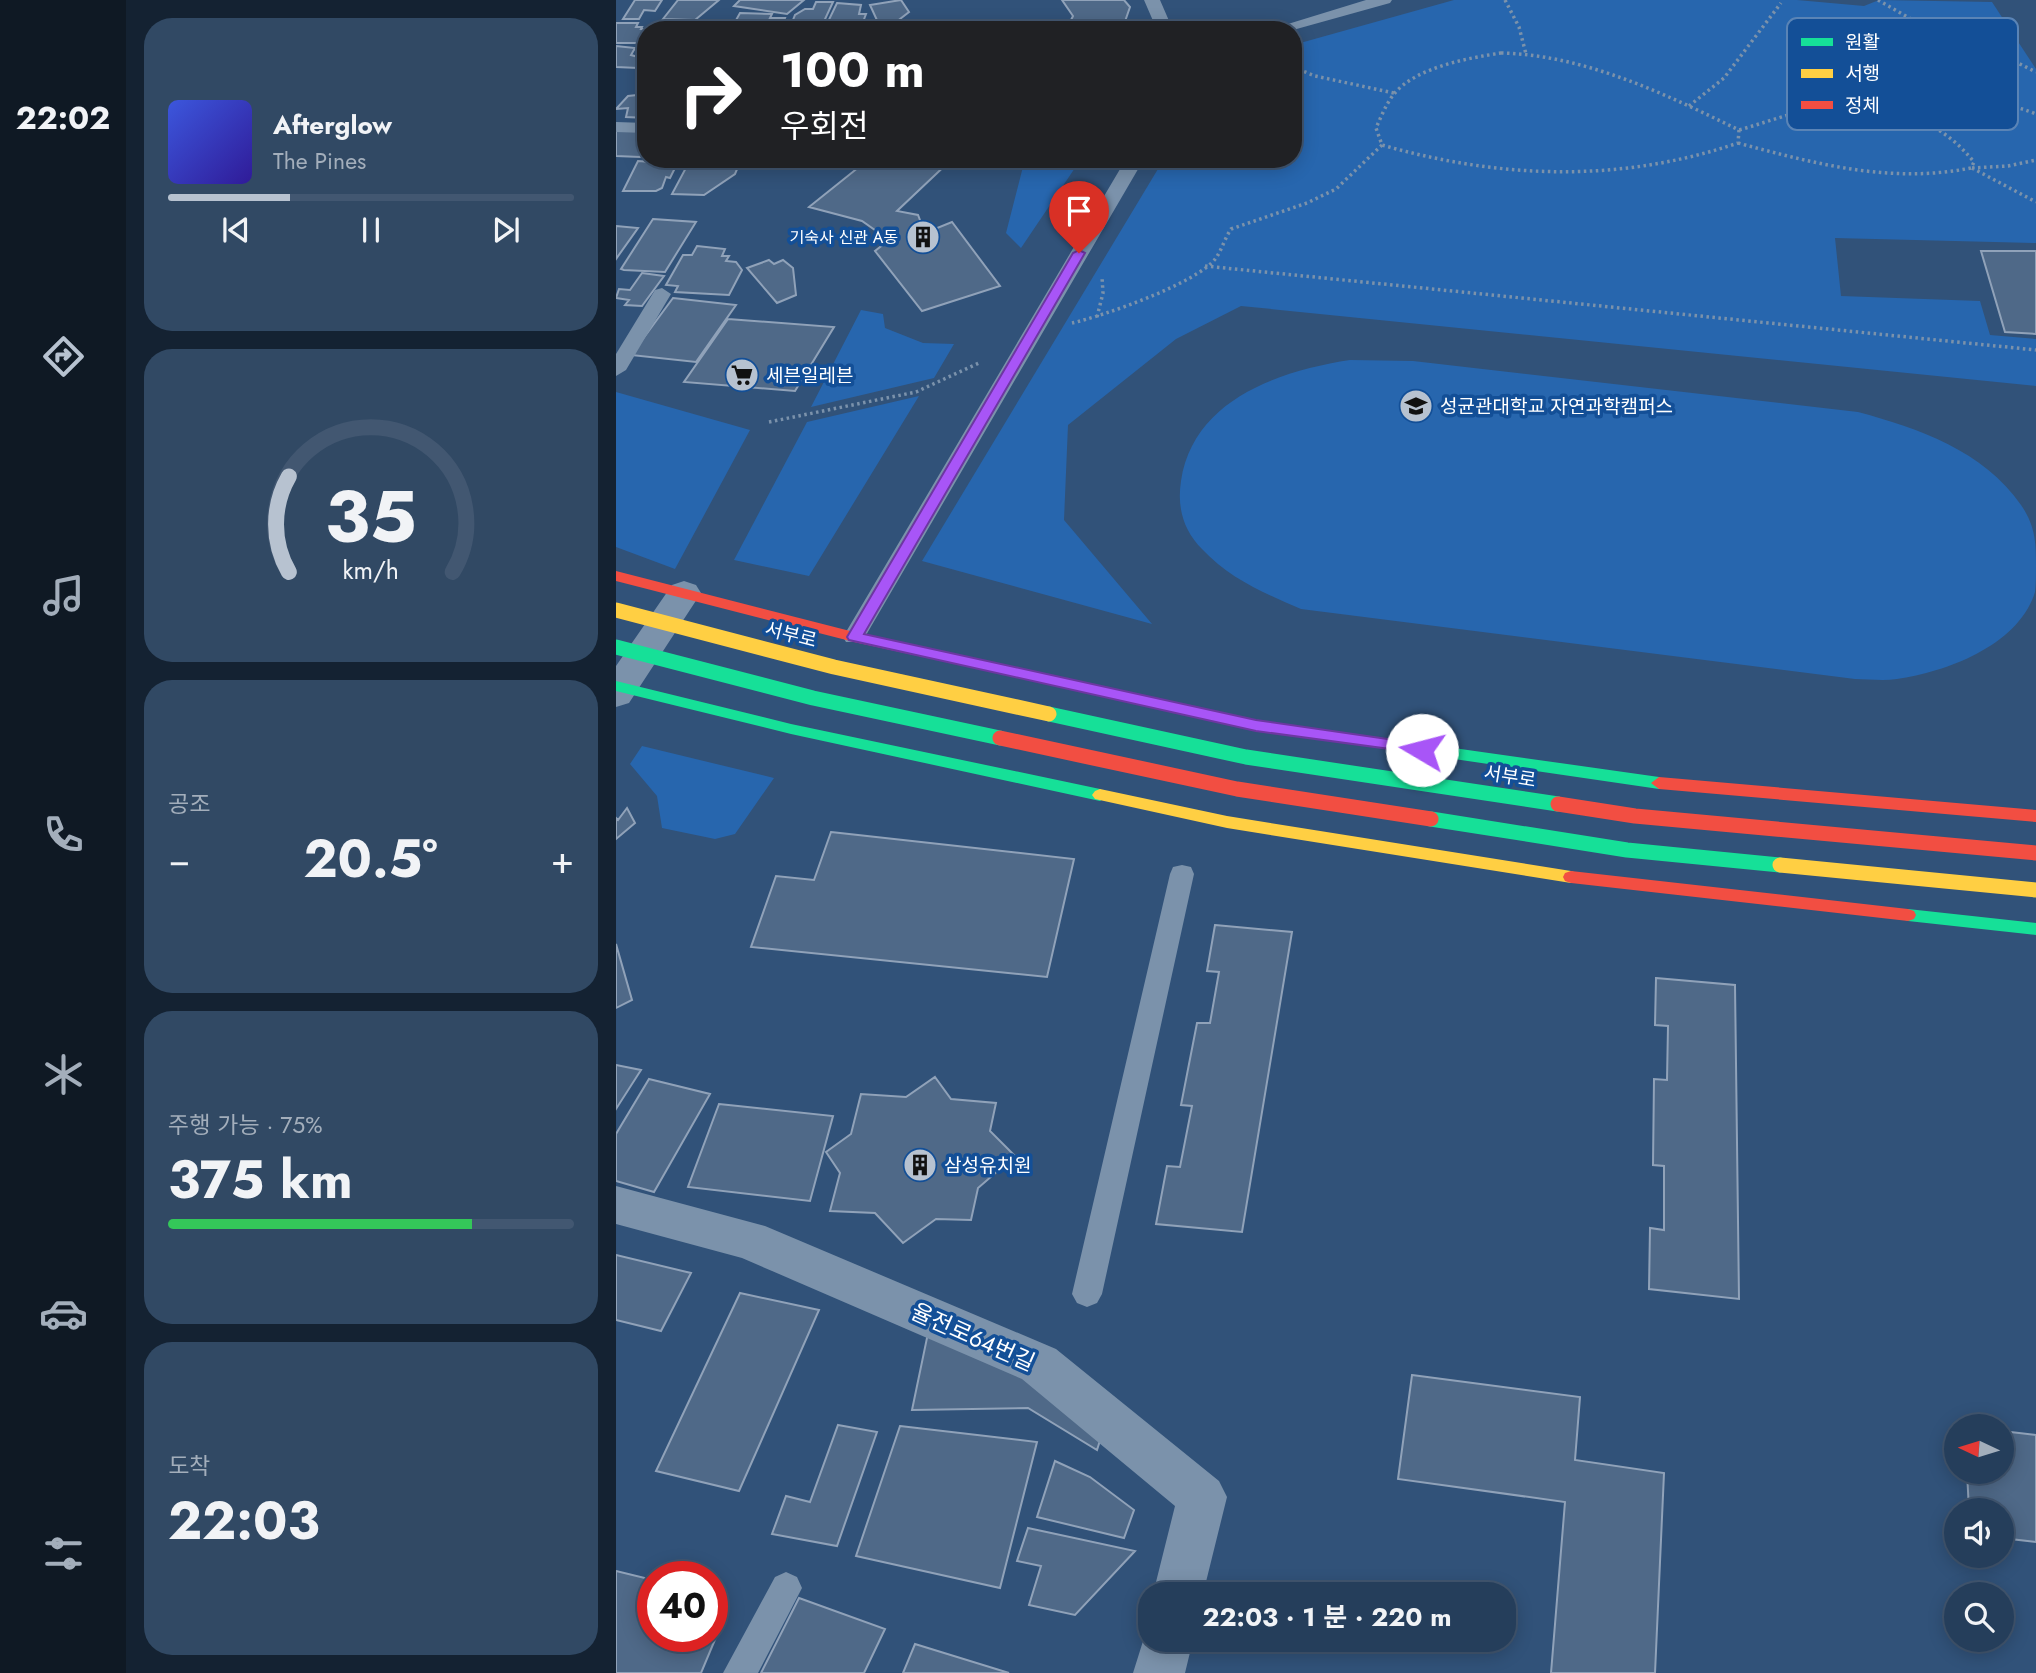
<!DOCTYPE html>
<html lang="ko">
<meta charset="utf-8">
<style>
body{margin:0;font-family:Jost,"Noto Sans KR",sans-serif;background:#314964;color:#f1f3f6;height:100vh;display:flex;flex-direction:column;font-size:26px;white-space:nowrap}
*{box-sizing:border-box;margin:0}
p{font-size:23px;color:#a3aebb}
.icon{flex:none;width:38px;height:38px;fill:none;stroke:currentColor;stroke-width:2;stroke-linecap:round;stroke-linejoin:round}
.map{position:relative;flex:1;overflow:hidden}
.details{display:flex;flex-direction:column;gap:18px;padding:18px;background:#142232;width:490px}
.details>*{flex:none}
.banner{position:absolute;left:21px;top:21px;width:665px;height:147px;border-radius:28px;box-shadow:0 4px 18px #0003,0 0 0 2px #425771;background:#202124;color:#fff;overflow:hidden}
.needle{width:46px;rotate:274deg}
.controls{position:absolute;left:1328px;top:1414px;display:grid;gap:14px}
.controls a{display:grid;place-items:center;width:70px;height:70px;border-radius:50%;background:#253e5b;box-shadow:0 4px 18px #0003,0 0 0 2px #425771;font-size:35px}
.speed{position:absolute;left:21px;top:1561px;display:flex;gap:14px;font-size:35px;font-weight:700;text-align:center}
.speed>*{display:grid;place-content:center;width:91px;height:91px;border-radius:50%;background:#253e5b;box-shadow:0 4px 18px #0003,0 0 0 2px #425771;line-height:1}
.speed .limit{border:10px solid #d22;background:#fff;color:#111}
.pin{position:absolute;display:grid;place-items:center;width:60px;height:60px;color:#fff;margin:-72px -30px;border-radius:50% 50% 50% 0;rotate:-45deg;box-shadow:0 0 7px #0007}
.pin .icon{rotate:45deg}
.me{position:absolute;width:77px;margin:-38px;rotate:278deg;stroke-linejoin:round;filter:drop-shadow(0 0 5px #0008)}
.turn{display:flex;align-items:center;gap:24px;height:147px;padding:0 28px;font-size:32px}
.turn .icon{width:91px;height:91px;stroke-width:2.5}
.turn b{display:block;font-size:49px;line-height:60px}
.big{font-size:52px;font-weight:700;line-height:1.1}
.details .card{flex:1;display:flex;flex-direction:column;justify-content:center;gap:10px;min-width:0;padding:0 24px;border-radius:28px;background:#314964}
.details .dial{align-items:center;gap:0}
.dial svg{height:182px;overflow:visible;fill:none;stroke:#425771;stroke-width:7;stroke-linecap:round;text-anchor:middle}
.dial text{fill:#f1f3f6;stroke:none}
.song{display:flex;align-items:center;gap:21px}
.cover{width:84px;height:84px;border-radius:10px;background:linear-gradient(135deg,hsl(230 70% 55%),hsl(250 70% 35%))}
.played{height:7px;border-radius:4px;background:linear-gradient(90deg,#b7c2d0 30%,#425771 30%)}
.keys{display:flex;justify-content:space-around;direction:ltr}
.heat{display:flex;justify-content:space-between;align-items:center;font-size:38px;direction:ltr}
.charge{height:10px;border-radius:5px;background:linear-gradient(90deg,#34c759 75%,#425771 0)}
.trip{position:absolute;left:522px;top:1582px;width:378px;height:70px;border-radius:28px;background:#253e5b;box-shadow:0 4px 18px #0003,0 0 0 2px #425771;font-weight:700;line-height:70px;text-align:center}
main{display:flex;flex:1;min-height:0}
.tab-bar{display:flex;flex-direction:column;width:126px;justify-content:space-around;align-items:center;background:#0f1924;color:#a3aebb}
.tab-bar .icon{width:49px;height:49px}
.tab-bar .current{color:#b7c2d0}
.tab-bar b{font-size:32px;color:#f1f3f6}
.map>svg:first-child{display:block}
.green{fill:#2766ae}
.building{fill:#4f6988;stroke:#90a2b9;stroke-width:2}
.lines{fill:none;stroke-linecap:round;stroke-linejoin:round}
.path{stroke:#7b92ab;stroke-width:3.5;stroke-dasharray:2.5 3.5;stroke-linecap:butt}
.lane{fill:#7b92ab;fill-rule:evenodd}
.street{fill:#7b92ab;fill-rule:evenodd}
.fast{fill:#16e098;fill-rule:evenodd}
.slow{fill:#ffcf43;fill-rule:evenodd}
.jam{fill:#f24e42;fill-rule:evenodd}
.fast-bridge{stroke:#16e098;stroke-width:15}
.slow-bridge{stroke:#ffcf43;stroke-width:15}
.jam-bridge{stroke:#f24e42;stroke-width:15}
.route{fill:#a855f7;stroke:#6d37a1;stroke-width:2}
.labels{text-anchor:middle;stroke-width:7;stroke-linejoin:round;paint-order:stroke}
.far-poi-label{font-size:16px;fill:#fff;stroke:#134f97;text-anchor:end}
.poi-label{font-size:19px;fill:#fff;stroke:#134f97;text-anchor:start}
.street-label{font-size:19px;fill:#fff;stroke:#134f97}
.near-street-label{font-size:23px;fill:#fff;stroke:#134f97}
.key{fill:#134f97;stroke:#5a84b6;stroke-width:2}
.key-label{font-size:19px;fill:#fff}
</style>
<main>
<nav class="tab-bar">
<b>22:02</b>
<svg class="icon current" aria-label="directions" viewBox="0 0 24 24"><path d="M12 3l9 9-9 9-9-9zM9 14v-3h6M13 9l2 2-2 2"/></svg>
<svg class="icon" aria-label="music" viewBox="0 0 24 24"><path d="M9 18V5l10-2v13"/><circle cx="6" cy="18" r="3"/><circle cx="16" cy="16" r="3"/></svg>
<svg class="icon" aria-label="phone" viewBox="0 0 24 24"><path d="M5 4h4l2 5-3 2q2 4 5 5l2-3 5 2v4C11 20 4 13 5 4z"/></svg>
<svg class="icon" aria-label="climate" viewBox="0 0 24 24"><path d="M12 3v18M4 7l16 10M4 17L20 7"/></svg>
<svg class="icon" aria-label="car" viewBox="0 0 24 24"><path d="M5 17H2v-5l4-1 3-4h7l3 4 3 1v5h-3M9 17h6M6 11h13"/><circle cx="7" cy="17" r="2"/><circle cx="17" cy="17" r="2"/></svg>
<svg class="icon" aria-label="filters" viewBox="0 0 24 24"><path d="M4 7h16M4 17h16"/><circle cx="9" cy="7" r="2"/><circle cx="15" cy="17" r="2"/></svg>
</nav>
<section class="details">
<div class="card">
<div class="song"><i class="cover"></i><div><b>Afterglow</b><p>The Pines</p></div></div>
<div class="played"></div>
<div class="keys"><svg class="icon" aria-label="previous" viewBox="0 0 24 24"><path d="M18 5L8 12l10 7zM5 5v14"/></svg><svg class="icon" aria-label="pause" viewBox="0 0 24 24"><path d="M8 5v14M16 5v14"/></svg><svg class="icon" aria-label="next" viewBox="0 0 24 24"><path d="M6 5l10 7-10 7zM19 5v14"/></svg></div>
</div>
<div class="card dial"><svg viewBox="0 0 100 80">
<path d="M14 69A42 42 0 1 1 86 69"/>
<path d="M14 69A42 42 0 0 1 14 27" stroke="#b7c2d0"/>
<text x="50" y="56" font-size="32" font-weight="700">35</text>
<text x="50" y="72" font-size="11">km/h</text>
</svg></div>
<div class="card"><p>공조</p>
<div class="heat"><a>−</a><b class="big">20.5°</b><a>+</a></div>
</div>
<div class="card"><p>주행 가능 · 75%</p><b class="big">375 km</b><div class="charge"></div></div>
<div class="card"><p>도착</p><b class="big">22:03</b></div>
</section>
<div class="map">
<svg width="1420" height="1673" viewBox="0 0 1420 1673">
<rect width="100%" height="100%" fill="#315279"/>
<path class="green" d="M838,0H1181L1248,6L1263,0L1376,2L1420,69V243L1219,238L1225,296L1364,301L1374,335L1420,339V386L625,306L560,339L452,425L448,520L536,624L306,561L548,159H677V45Z
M409,159H465L405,248L390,233Z
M245,310L267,314L269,328L307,343L338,344L318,378L195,407Z
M734,360L797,361L1242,412C1302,428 1368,451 1405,505C1419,525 1420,542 1420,565C1420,574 1420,584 1419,592C1403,645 1331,672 1281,679C1267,681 1252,679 1239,679L685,609C648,593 614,579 586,549C567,530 561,507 565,481C577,400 662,371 734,360Z
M0,392L134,430L59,569L0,547Z
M303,396L193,576L118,560L191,422Z
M26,746L158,778L119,834L99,839L46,828L41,796L14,764Z"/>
<path class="building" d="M19,0H46L39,11L28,10L23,19H7Z
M62,0H103L79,20L47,19Z
M124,0H188L171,14L118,6Z
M285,0L293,12L271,29H265L254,5Z
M446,0H508L514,7L506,30H450L457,16Z
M200,2H217L204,30H173L179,15L189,9H197Z
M221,3L245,5L243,14H250L247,22H255L252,30H208Z
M124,13L156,14L154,18H169L164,30H99L103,21L119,22Z
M0,23H22L20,27H26L25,29H35L30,30V43H0Z
M0,46L19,48L15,55L26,58L22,68L0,67Z
M30,94V118L10,117L12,108L0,109L12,96Z
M0,129L30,131L27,136H30V147L24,157L0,156Z
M76,159H125L123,165L75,162Z
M253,159H336L281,211L302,215L309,233L336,222L384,286L306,311L259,251L273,240L246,221L193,207Z
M22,161L61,164L54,178L50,177L46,188L40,191H7Z
M72,164L122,167L119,174L88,195L56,194Z
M37,219L80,222L49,272L8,270L5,269Z
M0,226L22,228L0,259Z
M81,246L109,249L106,256H113L110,261L120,262L126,270L113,295L59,292L62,286L50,285L67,255H76Z
M1365,251H1420V334L1389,332Z
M153,260L158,264L167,260L177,268L180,295L161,303L131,268Z
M26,273L48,276L26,306L9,305L13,300L0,298L3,289L14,290Z
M57,298L120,305L80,362L15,355Z
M112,319L218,327L179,391L68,382Z
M11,808L19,823L0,839V818L2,820Z
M215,832L458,859L431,977L135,947L160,876L198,880Z
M599,925L676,932L626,1232L540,1224L551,1166L564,1167L576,1106L565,1105L581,1023H594L603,972L591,971Z
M0,944L16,1000L0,1008Z
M1040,978L1119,985L1123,1299L1033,1289L1034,1228L1048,1230V1166L1037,1165L1038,1079L1051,1080L1052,1026L1039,1025Z
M0,1065L25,1070L0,1109Z
M319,1077L335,1099L380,1103L374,1131L399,1156L362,1188L355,1220L320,1219L287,1243L259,1213L214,1211L224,1173L210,1152L235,1134L245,1094L290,1097Z
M33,1079L94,1094L38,1192L0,1181V1134Z
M103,1104L217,1116L194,1201L72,1187Z
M0,1255L75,1273L45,1331L0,1320Z
M124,1293L203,1310L123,1491L40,1471Z
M312,1333L409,1372L487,1431L481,1450L412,1408L296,1410Z
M796,1375L964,1397L959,1460L1048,1473L1039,1673H935L949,1502L782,1479Z
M222,1425L261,1432L221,1546L156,1534L170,1496L194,1502Z
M284,1426L421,1442L384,1588L240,1556Z
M1386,1431L1420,1435V1542L1386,1538V1510H1353L1351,1472H1386Z
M439,1461L474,1477L518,1510L508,1538L421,1517Z
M412,1528L519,1551L459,1615L413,1605L425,1566L401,1561Z
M0,1571L37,1580V1636H96V1621L106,1623L85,1673H0Z
M183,1598L269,1629L248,1673H145Z
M299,1644L393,1673H287Z"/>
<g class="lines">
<path class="path" d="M889,0L903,27L910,54
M1262,0L1314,30L1386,55L1420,72
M885,53C969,55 1049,94 1123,130L1122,143C1004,183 885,179 766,145L760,128C765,117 770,104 778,94C800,67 853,58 885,53Z
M677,67L699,76L778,93
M1073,106L1108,78L1165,3
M1298,113C1339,103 1380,97 1420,114
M1122,143C1200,164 1275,184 1355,168L1358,162C1346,147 1334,137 1318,127C1252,80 1193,110 1123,130
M1356,168L1420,202
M1356,168L1392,166L1420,160
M589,266L1420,350
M481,317L487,293L486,277
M456,323C487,316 582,283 600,258C606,249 609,238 615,229L691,203L720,189L766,145
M153,422L300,392L363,363"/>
<path class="lane" d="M528,0H544L557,30H541Z
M750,0H776L774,3L677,30H652Z
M0,122L30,123V133L0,132Z
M510,159H528L246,642H230L227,637Z
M46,288L55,294L10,370L0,376V354L39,290Z
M566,865L575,867L578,874L486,1294L481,1303L471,1307L461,1303L456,1294L554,874L557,867Z
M170,1572L181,1577L186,1588L142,1673H107L159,1577Z"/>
<path class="street" d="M68,581L80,585L85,593L13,703L0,707V666L56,585Z
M0,1186L149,1226L440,1349L603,1481L611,1497L587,1594H537L559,1506L406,1379L126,1258L0,1224Z
M533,1622L534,1640H577L569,1673H517Z"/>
<path class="fast" d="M450,678L640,720L1043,777L1051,783L1043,789L640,730L445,687L443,683L445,679Z
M0,681L175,724L484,789L492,795L484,801L175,734L0,691Z
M1292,909L1420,923V935L1292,921L1286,919L1284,915L1286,911Z"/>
<path class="slow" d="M484,789L611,816L955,871L961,873L963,877L961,881L955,883L611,828L479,799L476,795L479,791Z"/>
<path class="jam" d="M0,571L238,632L450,678L457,683L450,688L238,642L0,581Z
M1043,777L1420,810V822L1043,789L1035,783Z
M955,871L1292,909L1298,911L1300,915L1298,919L1292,921L955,883L949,881L947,877L949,873Z"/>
<path class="fast-bridge" d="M0,647L197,698L384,738
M433,714L630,757L942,804
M815,819L1011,850L1164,865"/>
<path class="slow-bridge" d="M0,610L218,667L433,714
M1164,865L1420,890"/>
<path class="jam-bridge" d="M384,738L621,789L815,819
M942,804L1019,816L1420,853"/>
</g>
<path class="route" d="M463,250L469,253L248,634L640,720L806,744L811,746V754L640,731L233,640L231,637L457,253Z"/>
<defs>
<symbol id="building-disc" viewBox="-11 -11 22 22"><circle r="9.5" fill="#b7c2d0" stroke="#134f97"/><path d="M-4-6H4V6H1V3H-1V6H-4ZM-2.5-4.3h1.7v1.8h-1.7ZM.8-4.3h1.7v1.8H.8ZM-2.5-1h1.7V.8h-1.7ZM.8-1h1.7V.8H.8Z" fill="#111"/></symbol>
<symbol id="supermarket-disc" viewBox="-11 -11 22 22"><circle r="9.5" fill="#b7c2d0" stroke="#134f97"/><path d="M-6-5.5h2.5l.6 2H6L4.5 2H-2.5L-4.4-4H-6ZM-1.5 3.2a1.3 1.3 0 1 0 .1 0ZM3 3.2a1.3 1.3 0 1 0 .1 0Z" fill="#111"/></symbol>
<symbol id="university-disc" viewBox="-11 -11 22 22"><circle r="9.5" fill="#b7c2d0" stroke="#134f97"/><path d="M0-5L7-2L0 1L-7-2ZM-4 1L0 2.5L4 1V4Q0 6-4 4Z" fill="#111"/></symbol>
</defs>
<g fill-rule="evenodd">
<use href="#building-disc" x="288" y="218" width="38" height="38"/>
<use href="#supermarket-disc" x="107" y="356" width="38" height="38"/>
<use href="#university-disc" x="781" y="387" width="38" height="38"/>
<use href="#building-disc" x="285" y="1146" width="38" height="38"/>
</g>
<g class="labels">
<g class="far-poi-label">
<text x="282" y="243">기숙사 신관 A동</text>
</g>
<g class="poi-label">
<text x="150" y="382">세븐일레븐</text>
<text x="824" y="413">성균관대학교 자연과학캠퍼스</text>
<text x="328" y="1172">삼성유치원</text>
</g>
<g class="street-label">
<text transform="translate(175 634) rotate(14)" y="7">서부로</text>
<text transform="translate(894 776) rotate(9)" y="7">서부로</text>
</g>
<g class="near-street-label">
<text transform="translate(357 1337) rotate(24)" y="8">율전로64번길</text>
</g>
</g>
<rect x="1171" y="18" width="231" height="112" rx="10" class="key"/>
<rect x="1185" y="38" width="32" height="8" fill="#16e098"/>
<rect x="1185" y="69" width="32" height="9" fill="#ffcf43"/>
<rect x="1185" y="101" width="32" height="8" fill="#f24e42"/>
<g class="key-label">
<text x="1229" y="49">원활</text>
<text x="1229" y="80">서행</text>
<text x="1229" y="112">정체</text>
</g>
</svg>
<div class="controls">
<a><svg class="needle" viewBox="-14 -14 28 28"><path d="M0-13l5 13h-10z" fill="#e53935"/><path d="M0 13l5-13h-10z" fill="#a3aebb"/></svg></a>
<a><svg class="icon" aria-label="sound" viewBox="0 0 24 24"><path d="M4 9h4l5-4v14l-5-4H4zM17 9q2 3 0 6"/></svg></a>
<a><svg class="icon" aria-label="search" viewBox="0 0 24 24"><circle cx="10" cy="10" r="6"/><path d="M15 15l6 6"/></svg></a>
</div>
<div class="speed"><div class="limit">40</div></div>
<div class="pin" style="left:463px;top:253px;background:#d93025"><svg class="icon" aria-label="arrive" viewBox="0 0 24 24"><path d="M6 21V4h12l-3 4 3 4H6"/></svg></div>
<svg class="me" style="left:806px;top:750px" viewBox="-20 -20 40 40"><circle r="19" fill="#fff"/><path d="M0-13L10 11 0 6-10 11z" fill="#a855f7"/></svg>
<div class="trip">22:03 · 1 분 · 220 m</div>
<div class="banner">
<div class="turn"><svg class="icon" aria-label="right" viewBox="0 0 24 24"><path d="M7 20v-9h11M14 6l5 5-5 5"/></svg><div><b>100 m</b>우회전</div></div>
</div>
</div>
</main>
